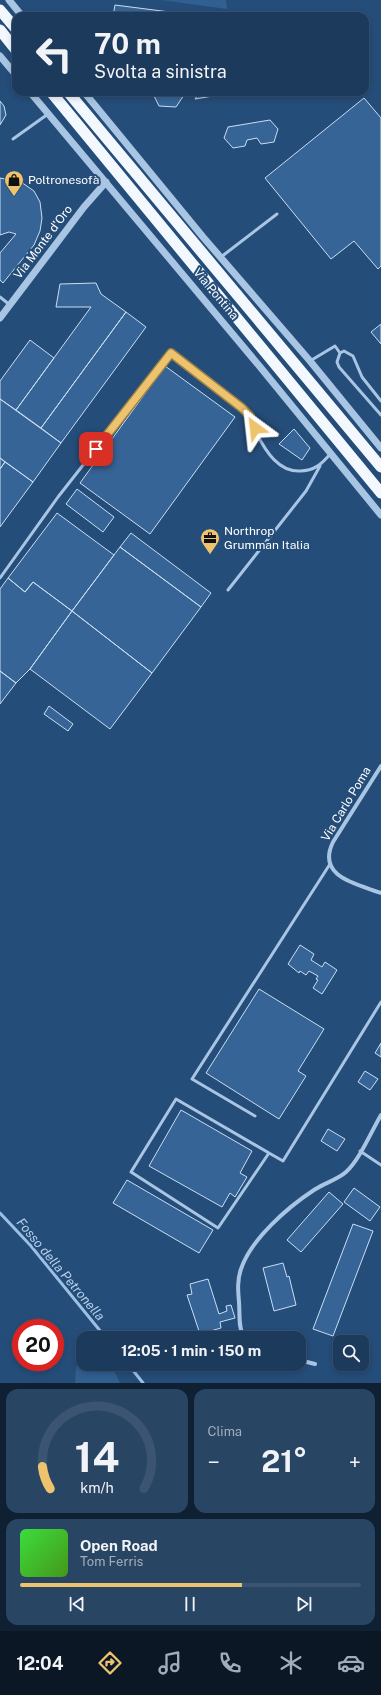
<!DOCTYPE html>
<html lang="it">
<meta charset="utf-8">
<style>
body{margin:0;font-family:"Public Sans",sans-serif;background:#294564;color:#f1f3f6;height:100vh;display:flex;flex-direction:column;font-size:15px;white-space:nowrap}
*{box-sizing:border-box;margin:0}
p{font-size:13px;color:#a0adbb}
.icon{flex:none;width:22px;height:22px;fill:none;stroke:currentColor;stroke-width:2;stroke-linecap:round;stroke-linejoin:round}
.map{position:relative;height:1383px;overflow:hidden}
.panel{display:flex;flex-direction:column;gap:6px;padding:6px;background:#0f2032;flex:1}
.panel>*{flex:none}
.guide{position:absolute;left:12px;top:12px;width:357px;height:84px;border-radius:12px;box-shadow:0 2px 6px #0003,0 0 0 1px #3a5471;background:#1c3a5b;color:#f1f3f6;overflow:hidden}
.buttons{position:absolute;left:333px;top:1335px;display:grid;gap:8px}
.buttons a{display:grid;place-items:center;width:36px;height:36px;border-radius:8px;background:#1c3a5b;box-shadow:0 2px 6px #0003,0 0 0 1px #3a5471;font-size:20px}
.speed{position:absolute;left:12px;top:1319px;display:flex;gap:8px;font-size:20px;font-weight:700;text-align:center}
.speed>*{display:grid;place-content:center;width:52px;height:52px;border-radius:50%;background:#1c3a5b;box-shadow:0 2px 6px #0003,0 0 0 1px #3a5471;line-height:1}
.speed .limit{border:6px solid #d22;background:#fff;color:#111}
.pin{position:absolute;display:grid;place-items:center;width:34px;height:34px;color:#fff;margin:-17px;border-radius:8px;box-shadow:0 2px 6px #0006}
.me{position:absolute;width:44px;margin:-22px;rotate:330deg;stroke-linejoin:round;filter:drop-shadow(0 0 3px #0008)}
.turn{display:flex;align-items:center;gap:14px;height:84px;padding:0 16px;font-size:18px}
.turn .icon{width:52px;height:52px;stroke-width:2.5}
.turn b{display:block;font-size:28px;line-height:34px}
.big{font-size:30px;font-weight:700;line-height:1.1}
.panel .tile{flex:1;display:flex;flex-direction:column;justify-content:center;gap:6px;min-width:0;padding:0 14px;border-radius:12px;background:#294564}
.panel .dial{align-items:center;gap:0}
.dial svg{height:104px;overflow:visible;fill:none;stroke:#3a5471;stroke-width:7;stroke-linecap:round;text-anchor:middle}
.dial text{fill:#f1f3f6;stroke:none}
.song{display:flex;align-items:center;gap:12px}
.cover{width:48px;height:48px;border-radius:6px;background:linear-gradient(135deg,hsl(120 70% 55%),hsl(100 70% 35%))}
.played{height:4px;border-radius:2px;background:linear-gradient(90deg,#edc36d 65%,#3a5471 65%)}
.keys{display:flex;justify-content:space-around;direction:ltr}
.heat{display:flex;justify-content:space-between;align-items:center;font-size:22px;direction:ltr}
.panel .tiles{flex:1;display:grid;gap:6px;grid-template-columns:1fr 1fr}
.tile:last-child{grid-column:span 2}
.trip{position:absolute;left:76px;top:1331px;width:230px;height:40px;border-radius:12px;background:#1c3a5b;box-shadow:0 2px 6px #0003,0 0 0 1px #3a5471;font-weight:700;line-height:40px;text-align:center}
.menu{display:flex;height:64px;justify-content:space-around;align-items:center;background:#0b1724;color:#a0adbb}
.menu .icon{width:28px;height:28px}
.menu .current{color:#edc36d}
.menu b{font-size:18px;color:#f1f3f6}
.map>svg:first-child{display:block}
.green{fill:#305f90}
.lines{fill:none;stroke-linecap:round;stroke-linejoin:round}
.stream{stroke:#9cc0e4;stroke-width:3}
.building{fill:#366496;stroke:#cadef3}
.service{stroke:#a8c5e3;stroke-width:3}
.minor{stroke:#a8c5e3;stroke-width:4}
.tertiary{stroke:#a8c5e3;stroke-width:7}
.trunk{stroke:#f3f8fe;stroke-width:11}
.route-casing{stroke:#9a7f47;stroke-width:10}
.route{stroke:#edc36d;stroke-width:7}
.labels{text-anchor:middle;stroke-width:4;stroke-linejoin:round;paint-order:stroke}
.poi-label{font-size:12px;fill:#fff;stroke:#254d79;text-anchor:start}
.street-label{font-size:12px;fill:#fff;stroke:#254d79}
.water-label{font-size:13px;font-style:italic;fill:#b3cfeb;stroke:#254d79}
</style>
<div class="map">
<svg width="381" height="1383" viewBox="0 0 381 1383">
<rect width="100%" height="100%" fill="#254d79"/>
<path class="green" d="M161,0H226L227,9Z
M81,1358H83V1364H111L120,1383H75L76,1367Z"/>
<g class="lines">
<path class="stream" d="M0,1213L31,1246L106,1338
M128,1364L143,1383"/>
</g>
<path class="building" d="M115,5L201,16H113Z
M152,92H186L176,107L159,106Z
M200,92H237L195,99Z
M364,98L381,118V266L378,269L354,241L331,259L265,178Z
M0,101L4,106L6,115L0,125Z
M270,120L278,129L274,142L261,144L257,138L247,140L245,146L233,148L224,138L228,127Z
M0,178L21,182L34,191L40,202L42,218L40,231L34,245L3,283L0,280V253L16,234L9,232L0,235Z
M96,283L101,294L126,312L41,428L16,410L91,307H56L60,284Z
M126,312L146,327L61,443L41,428Z
M381,324V344L371,332Z
M30,340L54,358L16,410L0,399V381Z
M165,366L235,417L150,534L80,483Z
M0,399L61,443L33,482L0,458Z
M294,429L310,448L302,460L279,444Z
M0,458L5,462L0,469Z
M5,462L33,482L0,527V469Z
M77,489L114,517L103,532L66,504Z
M57,513L114,555L72,611L33,582L25,592L8,578Z
M131,533L211,593L201,607L120,547Z
M120,547L201,607L152,673L72,611Z
M8,578L25,592L33,582L72,611L30,669L16,683L0,671V589Z
M72,611L152,673L110,729L30,669Z
M0,671L16,683L0,704Z
M49,706L73,724L68,731L44,714Z
M300,945L314,954L311,960L322,967L325,962L337,970L322,994L313,988L318,980L316,979L318,976L309,971L306,975L300,971L299,973L288,964Z
M259,989L324,1029L298,1071L306,1076L279,1119L206,1073Z
M381,1043V1057L375,1053Z
M365,1071L378,1079L370,1090L358,1082Z
M181,1110L252,1151L240,1173L247,1177L235,1197L230,1193L222,1207L149,1166Z
M328,1129L345,1139L337,1151L321,1141Z
M127,1180L213,1230L199,1253L113,1203Z
M354,1188L380,1207L370,1221L344,1202Z
M329,1192L343,1204L301,1252L287,1240Z
M353,1224L373,1231L333,1336L313,1329Z
M283,1263L287,1277L289,1276L296,1305L274,1311L263,1268Z
M208,1279L219,1314L227,1311L226,1306L231,1305L235,1318L220,1322L221,1328L200,1334L187,1295L192,1294L190,1284Z"/>
<g class="lines">
<path class="service" d="M13,139L48,114
M221,257L277,214
M0,297L10,305
M310,361L335,346L340,353
M381,401L362,377L353,356L344,351L340,353L337,362L339,367L381,415
M0,578L58,497L171,353L246,412C252,419 254,427 257,434C266,452 279,472 300,471C314,471 322,464 331,453
M228,590L306,491L320,466
M255,1116L192,1079L330,864
M360,1151L381,1165
M269,1153L176,1099L131,1172L218,1228L269,1153L283,1161L381,1002"/>
<path class="minor" d="M381,766L333,842C316,877 357,884 381,893
M244,1338C238,1328 240,1314 239,1302C238,1291 237,1280 241,1269C251,1239 288,1207 314,1190C324,1183 337,1180 346,1172C360,1159 371,1132 381,1115
M299,1360L315,1364"/>
<path class="tertiary" d="M9,0L22,16
M0,56L16,75
M30,92L261,368L381,515
M84,92L203,237L310,361L381,448
M0,318L84,207L106,182"/>
<path class="trunk" d="M0,10L16,29
M0,30L16,50
M51,92L381,493
M68,92L381,467"/>
</g>
<g class="lines">
<defs>
<path id="route" d="M96,449L171,353L242,408L250,416L255,428"/>
</defs>
<use href="#route" class="route-casing"/>
<use href="#route" class="route"/>
</g>
<defs>
<symbol id="shop-pin" viewBox="-11 -11 22 30"><path d="M0 17L-7.5 6A9.5 9.5 0 1 1 7.5 6Z" fill="#edc36d" stroke="#254d79"/><path d="M-5-2.5h2.3a2.7 3.5 0 0 1 5.4 0H5L5.5 6h-11ZM-1.5-2.5h3a1.5 2.3 0 0 0-3 0Z" fill="#111"/></symbol>
<symbol id="office-pin" viewBox="-11 -11 22 30"><path d="M0 17L-7.5 6A9.5 9.5 0 1 1 7.5 6Z" fill="#edc36d" stroke="#254d79"/><path d="M-6-3h4V-5.5h4V-3h4V5H-6ZM-1-4.5V-3h2v-1.5ZM-6 0V1H6V0Z" fill="#111"/></symbol>
</defs>
<g fill-rule="evenodd">
<use href="#shop-pin" x="3" y="169" width="22" height="30"/>
<use href="#office-pin" x="199" y="527" width="22" height="30"/>
</g>
<g class="labels">
<g class="poi-label">
<text x="28" y="184">Poltronesofà</text>
<text x="224" y="535">Northrop<tspan x="224" dy="14">Grumman Italia</tspan></text>
</g>
<g class="street-label">
<text transform="translate(43 242) rotate(-53)" y="4">Via Monte d'Oro</text>
<text transform="translate(216 294) rotate(50)" y="4">Via Pontina</text>
<text transform="translate(346 804) rotate(-59)" y="4">Via Carlo Poma</text>
</g>
<g class="water-label">
<text transform="translate(61 1269) rotate(50)" y="5">Fosso della Petronella</text>
</g>
</g>
</svg>
<div class="buttons">
<a><svg class="icon" aria-label="search" viewBox="0 0 24 24"><circle cx="10" cy="10" r="6"/><path d="M15 15l6 6"/></svg></a>
</div>
<div class="speed"><div class="limit">20</div></div>
<div class="pin" style="left:96px;top:449px;background:#d93025"><svg class="icon" aria-label="arrive" viewBox="0 0 24 24"><path d="M6 21V4h12l-3 4 3 4H6"/></svg></div>
<svg class="me" style="left:255px;top:428px" viewBox="-20 -20 40 40"><path d="M0-17L14 15 0 8-14 15z" fill="#edc36d" stroke="#fff" stroke-width="4"/></svg>
<div class="trip">12:05 · 1 min · 150 m</div>
<div class="guide">
<div class="turn"><svg class="icon" aria-label="left" viewBox="0 0 24 24"><path d="M17 20v-9H6M10 6l-5 5 5 5"/></svg><div><b>70 m</b>Svolta a sinistra</div></div>
</div>
</div>
<section class="panel">
<div class="tiles">
<div class="tile dial"><svg viewBox="0 0 100 80">
<path d="M14 69A42 42 0 1 1 86 69"/>
<path d="M14 69A42 42 0 0 1 8 52" stroke="#edc36d"/>
<text x="50" y="56" font-size="32" font-weight="700">14</text>
<text x="50" y="72" font-size="11">km/h</text>
</svg></div>
<div class="tile"><p>Clima</p>
<div class="heat"><a>−</a><b class="big">21°</b><a>+</a></div>
</div>
<div class="tile">
<div class="song"><i class="cover"></i><div><b>Open Road</b><p>Tom Ferris</p></div></div>
<div class="played"></div>
<div class="keys"><svg class="icon" aria-label="previous" viewBox="0 0 24 24"><path d="M18 5L8 12l10 7zM5 5v14"/></svg><svg class="icon" aria-label="pause" viewBox="0 0 24 24"><path d="M8 5v14M16 5v14"/></svg><svg class="icon" aria-label="next" viewBox="0 0 24 24"><path d="M6 5l10 7-10 7zM19 5v14"/></svg></div>
</div>
</div>
</section>
<nav class="menu">
<b>12:04</b>
<svg class="icon current" aria-label="directions" viewBox="0 0 24 24"><path d="M12 3l9 9-9 9-9-9zM9 14v-3h6M13 9l2 2-2 2"/></svg>
<svg class="icon" aria-label="music" viewBox="0 0 24 24"><path d="M9 18V5l10-2v13"/><circle cx="6" cy="18" r="3"/><circle cx="16" cy="16" r="3"/></svg>
<svg class="icon" aria-label="phone" viewBox="0 0 24 24"><path d="M5 4h4l2 5-3 2q2 4 5 5l2-3 5 2v4C11 20 4 13 5 4z"/></svg>
<svg class="icon" aria-label="climate" viewBox="0 0 24 24"><path d="M12 3v18M4 7l16 10M4 17L20 7"/></svg>
<svg class="icon" aria-label="car" viewBox="0 0 24 24"><path d="M5 17H2v-5l4-1 3-4h7l3 4 3 1v5h-3M9 17h6M6 11h13"/><circle cx="7" cy="17" r="2"/><circle cx="17" cy="17" r="2"/></svg>
</nav>
